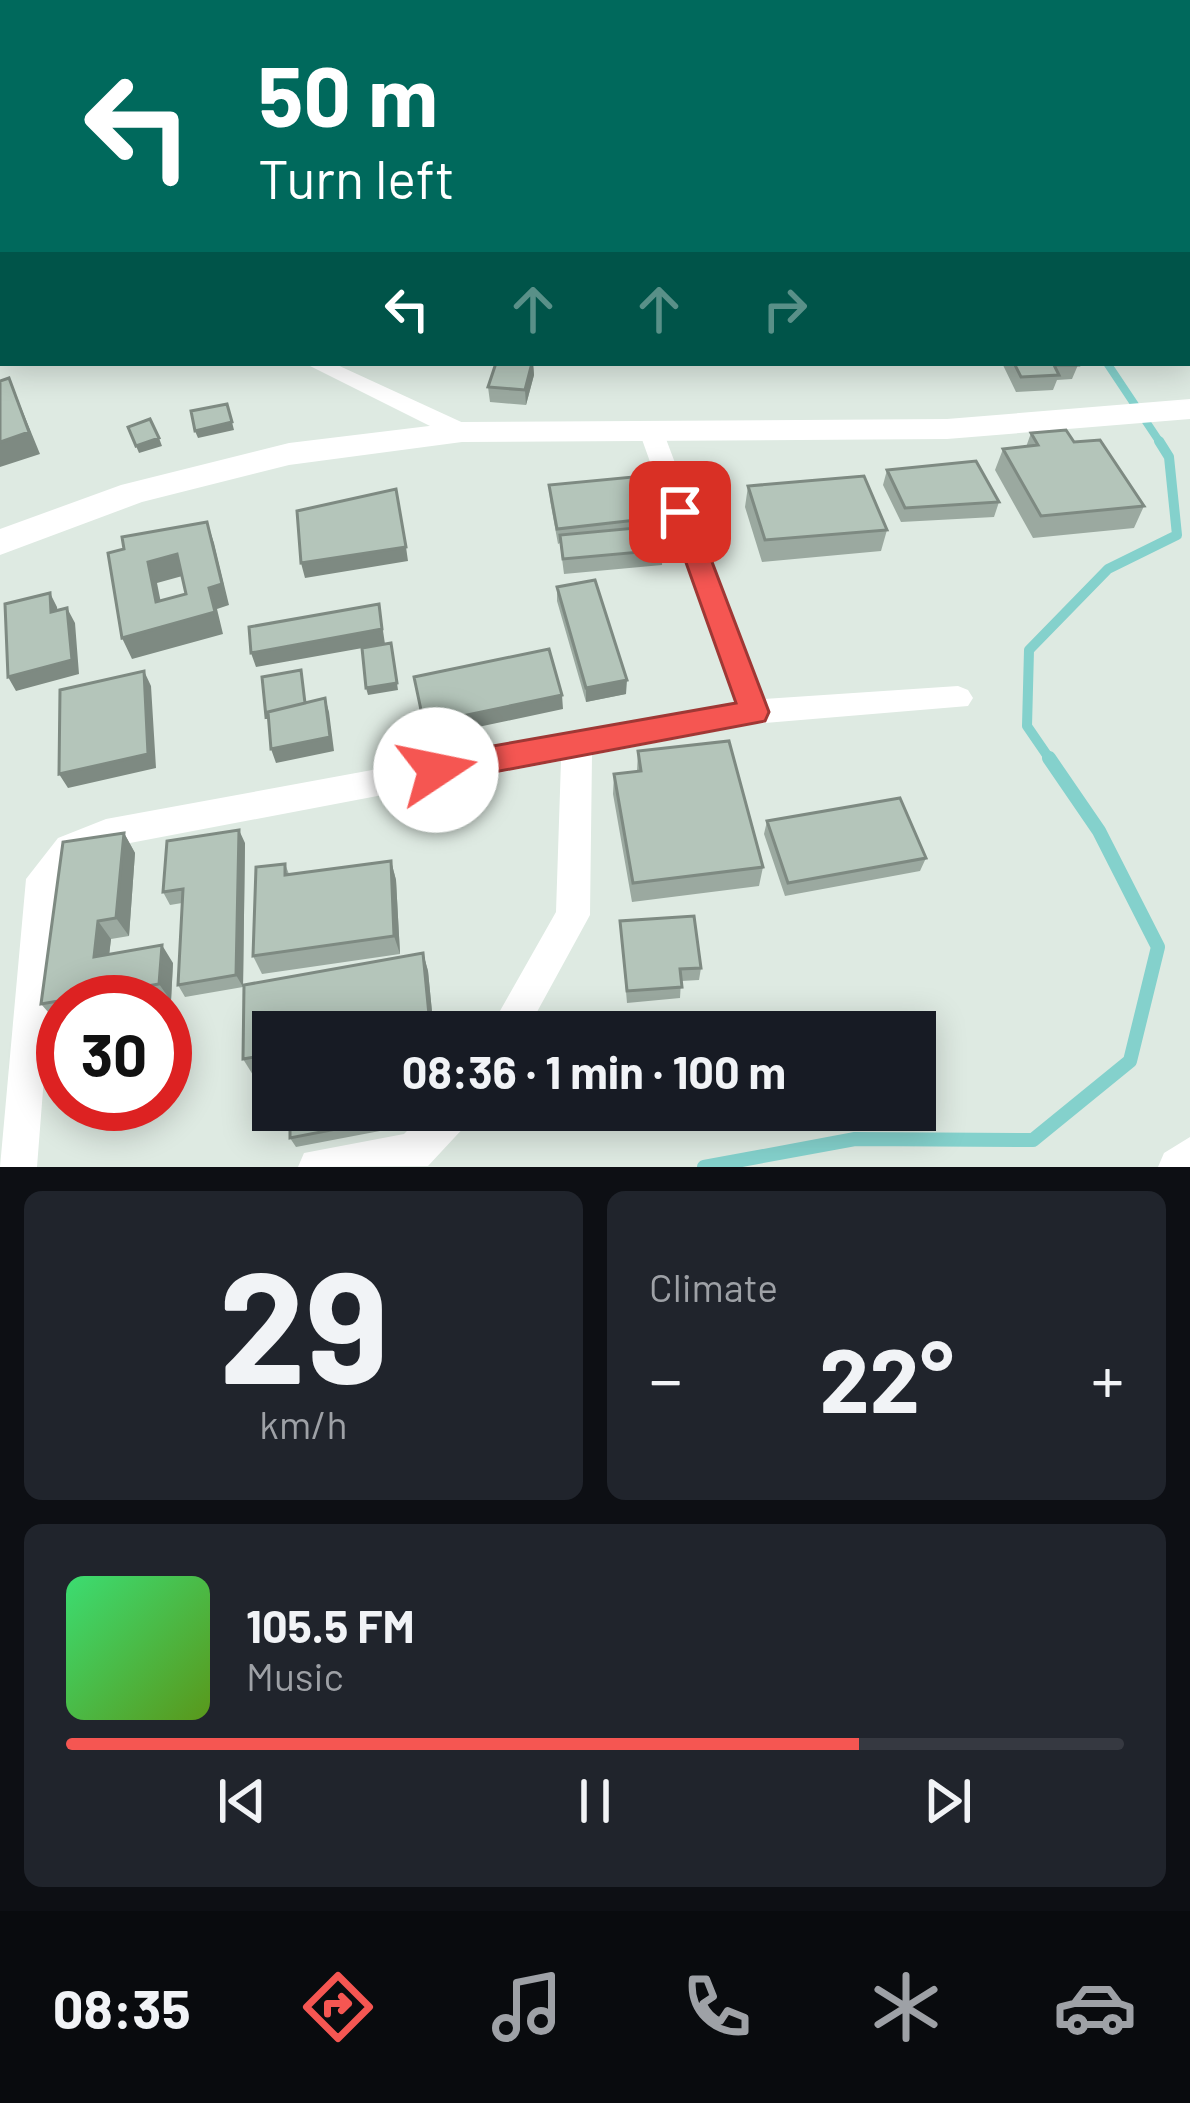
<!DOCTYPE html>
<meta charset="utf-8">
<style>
body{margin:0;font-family:Barlow,sans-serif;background:#20242c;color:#f1f3f6;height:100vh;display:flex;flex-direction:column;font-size:45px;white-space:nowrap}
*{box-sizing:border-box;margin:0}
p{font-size:39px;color:#9ea1a6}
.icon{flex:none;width:66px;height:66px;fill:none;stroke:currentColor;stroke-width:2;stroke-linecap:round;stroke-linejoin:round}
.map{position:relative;height:1167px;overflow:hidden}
.panel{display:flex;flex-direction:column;gap:24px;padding:24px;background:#0d0f14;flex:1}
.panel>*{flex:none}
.banner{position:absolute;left:0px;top:0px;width:1191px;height:366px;box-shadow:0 6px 30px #0003;background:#00695c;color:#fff;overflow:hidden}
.speed{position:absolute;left:36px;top:975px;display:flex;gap:24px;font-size:60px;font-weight:700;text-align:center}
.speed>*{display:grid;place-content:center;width:156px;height:156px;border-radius:50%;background:#171b24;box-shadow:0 6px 30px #0003;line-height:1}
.speed .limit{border:18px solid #d22;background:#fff;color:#111}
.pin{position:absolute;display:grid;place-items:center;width:102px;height:102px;color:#fff;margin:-51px;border-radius:24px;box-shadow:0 6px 18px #0006}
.me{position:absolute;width:132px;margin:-66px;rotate:79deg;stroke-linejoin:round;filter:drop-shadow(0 0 9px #0008)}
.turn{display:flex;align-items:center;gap:42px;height:252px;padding:0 60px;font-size:54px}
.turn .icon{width:156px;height:156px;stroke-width:2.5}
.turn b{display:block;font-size:84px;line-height:102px}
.lanes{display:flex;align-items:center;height:114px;padding:0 60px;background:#0003;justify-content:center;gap:60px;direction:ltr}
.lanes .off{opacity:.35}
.big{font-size:90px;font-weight:700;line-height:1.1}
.panel .widget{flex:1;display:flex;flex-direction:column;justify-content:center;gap:18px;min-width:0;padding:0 42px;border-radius:18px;background:#20242c}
.panel .dial{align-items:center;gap:0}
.dial b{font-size:156px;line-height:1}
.song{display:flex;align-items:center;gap:36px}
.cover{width:144px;height:144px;border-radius:18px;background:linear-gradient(135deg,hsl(140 70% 55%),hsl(90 70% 35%))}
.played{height:12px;border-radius:6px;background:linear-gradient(90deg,#f55652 75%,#363941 75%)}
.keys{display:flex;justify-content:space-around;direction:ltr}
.heat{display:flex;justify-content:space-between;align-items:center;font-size:66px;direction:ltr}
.panel .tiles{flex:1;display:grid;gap:24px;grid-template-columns:1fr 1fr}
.widget:last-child{grid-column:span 2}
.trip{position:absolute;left:252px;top:1011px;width:684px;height:120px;border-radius:0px;background:#171b24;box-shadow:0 6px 30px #0003;font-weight:700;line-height:120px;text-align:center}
.menu{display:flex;height:192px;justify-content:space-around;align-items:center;background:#090b0e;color:#9ea1a6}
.menu .icon{width:84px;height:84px}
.menu .active{color:#f55652}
.menu b{font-size:54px;color:#f1f3f6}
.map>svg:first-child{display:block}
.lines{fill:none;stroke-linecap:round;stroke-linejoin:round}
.stream-far2{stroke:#84d1cc;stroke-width:8}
.stream-far1{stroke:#84d1cc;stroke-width:10}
.stream{stroke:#84d1cc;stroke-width:14}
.minor{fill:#fff;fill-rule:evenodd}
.tertiary{fill:#fff;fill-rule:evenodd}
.wall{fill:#9ba9a0}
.shaded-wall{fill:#7e8a82}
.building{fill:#b4c5ba;stroke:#7e8a82;stroke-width:3;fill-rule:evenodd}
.route{fill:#f55652;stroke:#9f3835;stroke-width:3}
</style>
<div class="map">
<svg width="1190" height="1167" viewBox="0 0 1190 1167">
<rect width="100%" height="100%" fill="#deeae2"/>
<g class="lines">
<path class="stream-far2" d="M1107,363L1161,444"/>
<path class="stream-far1" d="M1051,761L1027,726L1029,650L1108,569L1177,535L1169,457L1159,441"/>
<path class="stream" d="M704,1167L855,1139L1033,1140L1130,1061L1158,947L1099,831L1049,758"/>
<path class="minor" d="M0,251L3,252V265L0,264Z
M304,363H333L470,426L474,432L462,440L454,438Z
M651,423L663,431L764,699L958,686L968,690L973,698L968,706L754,724L592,755L590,915L526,1032H488L556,912L561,761L109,847L82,858L59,885L37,1167H0L26,879L58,838L106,819L736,703L639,431Z
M428,1110H474L468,1123L428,1166L298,1167L304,1153L404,1134Z
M1190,1137V1167H1158L1164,1153Z"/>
<path class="tertiary" d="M1190,399V419L947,439L462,442L289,465L142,502L0,555V529L121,485L289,443L462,422L947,419Z"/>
</g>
<path class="wall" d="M345,0H436V2L351,3Z
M1084,0H1181L1187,3H1078Z
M533,363L534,375L526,405L490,402L488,387Z
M1002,363H1077L1078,365L1072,379L1057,380L1053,390L1016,392Z
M1031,433L1074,442L1144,506L1134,528L1033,538L995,470L1003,449L1026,447Z
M887,470L999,502L994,517L901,522L883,485Z
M549,485L654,518V526L663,550L662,565L564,574L560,543L558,544L550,500Z
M748,486L887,530L881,551L762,562L745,507Z
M557,587L626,694L586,702L557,601Z
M638,751L763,867L759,886L632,902L613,794L614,774L637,771Z
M767,821L926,858L920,871L785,896L764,834Z
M124,833L135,853L129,936L111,939L109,954L173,963L171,1001L63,1002V1020L56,1021L41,1004Z
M245,843L243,987L185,997L178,985L182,903L170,905L163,892Z
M391,861L396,880L400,954L262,974L253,956L285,864L289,874Z
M620,921L701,968L699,980L681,981L680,998L627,1003Z
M423,953L428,971L434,1032H273V1071L253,1075L243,1059L244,985Z
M426,1110L427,1122L296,1147L290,1138Z
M527,1110H565L528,1117Z"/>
<path class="shaded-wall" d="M365,0H381L382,3H366Z
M403,0H436V2L399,3Z
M533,363L534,375L526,405L525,390Z
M9,378L40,454L0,467V442Z
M232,422L234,430L198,438L195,431Z
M159,438L162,446L139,453L136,446Z
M207,522L214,543L229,605L217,609L223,634L132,659L122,638L209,588Z
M406,547L408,561L305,578L301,563Z
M177,554L186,575L157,583L165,623L156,602L148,562Z
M50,593L57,607L59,627L51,612Z
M379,604L385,644L256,667L251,653Z
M67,608L75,623L79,674L16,691L8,677Z
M391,643L398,690L368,695L366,688Z
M144,671L151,686L156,768L68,788L59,774Z
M627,680L626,694L586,702V688Z
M562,695L563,709L426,738L424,724Z
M325,698L329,712L334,751L276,763L271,749Z
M239,830L245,843L243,987L236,975Z
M124,833L135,853L129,936L116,918Z
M391,861L396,880L400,954L394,936Z
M98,921L111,939L107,974L94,957Z
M162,945L173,963L171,1001L159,984Z
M423,953L428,971L434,1032L430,1025Z"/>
<path class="building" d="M1098,0H1117L1127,3H1093Z
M1151,0H1181L1187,2L1160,3Z
M1190,24V48L1188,47V25Z
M1190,87V121L1188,120V88Z
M496,363H532L525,390L488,387Z
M1014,363H1077L1078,365H1054L1059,375L1021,377Z
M9,378L29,432L0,442V381Z
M227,404L232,422L195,431L191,411Z
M150,419L159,438L136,446L128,427Z
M1066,430L1074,442L1100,440L1144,506L1041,516L1003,449L1038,445L1031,433Z
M976,461L999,502L905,508L887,470Z
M643,476L654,518L557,529L549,485Z
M864,476L887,530L765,540L748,486Z
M396,489L406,547L301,563L297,511Z
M207,522L222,584L209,588L215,612L122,638L108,553L124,549L122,537ZM177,554L186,594L156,602L148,562Z
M657,526L663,550L563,559L560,535Z
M595,580L627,680L586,688L557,587Z
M50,593L51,612L67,608L72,660L8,677L5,604Z
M379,604L382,629L251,653L249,627Z
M391,643L397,683L366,688L362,648Z
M549,649L562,695L424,724L414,677Z
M301,670L305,703L268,712V716L266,717L262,677Z
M144,671L148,754L59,774L60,690Z
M325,698L330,737L271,749L268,712Z
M729,741L763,867L633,883L614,774L641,771L638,751Z
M900,798L926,858L788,883L767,821Z
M239,830L236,975L178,985L183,889L163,892L167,841Z
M124,833L116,918L98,921L94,957L162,945L159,984L41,1004L63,842Z
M391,861L394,936L253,956L256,867L285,864V875Z
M694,916L701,968L680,969L682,987L627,991L620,921Z
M423,953L430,1025L393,1032H273V1054L243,1059L244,985Z
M632,1027L633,1032H607Z
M290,1110H424V1112L290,1138Z"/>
<path class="route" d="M680,502L693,512L769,712L765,721L436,783L425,779L420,770L425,760L436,756L736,703L668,512Z"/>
</svg>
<div class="speed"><div class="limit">30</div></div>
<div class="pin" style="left:680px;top:512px;background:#d93025"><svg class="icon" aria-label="arrive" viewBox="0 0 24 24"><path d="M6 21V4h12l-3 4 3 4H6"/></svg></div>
<svg class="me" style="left:436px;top:770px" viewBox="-20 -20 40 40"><circle r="19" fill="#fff"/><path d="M0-13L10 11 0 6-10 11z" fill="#f55652"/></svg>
<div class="trip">08:36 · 1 min · 100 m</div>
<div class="banner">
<div class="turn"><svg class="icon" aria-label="left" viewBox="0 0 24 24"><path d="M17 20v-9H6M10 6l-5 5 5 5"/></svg><div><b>50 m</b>Turn left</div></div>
<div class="lanes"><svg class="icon" aria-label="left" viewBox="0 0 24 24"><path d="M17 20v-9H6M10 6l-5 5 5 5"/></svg><svg class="icon off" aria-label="ahead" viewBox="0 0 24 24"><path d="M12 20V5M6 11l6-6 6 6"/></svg><svg class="icon off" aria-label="ahead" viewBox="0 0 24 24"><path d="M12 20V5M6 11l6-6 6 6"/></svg><svg class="icon off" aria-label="right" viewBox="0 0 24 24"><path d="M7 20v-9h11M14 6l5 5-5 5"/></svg></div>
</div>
</div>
<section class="panel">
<div class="tiles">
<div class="widget dial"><b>29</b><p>km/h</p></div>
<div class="widget"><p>Climate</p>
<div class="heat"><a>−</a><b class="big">22°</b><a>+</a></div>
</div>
<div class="widget">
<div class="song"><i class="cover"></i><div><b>105.5 FM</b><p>Music</p></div></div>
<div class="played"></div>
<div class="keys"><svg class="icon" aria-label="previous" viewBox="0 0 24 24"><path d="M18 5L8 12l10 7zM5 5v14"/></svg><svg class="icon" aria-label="pause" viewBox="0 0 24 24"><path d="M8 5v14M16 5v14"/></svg><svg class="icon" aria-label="next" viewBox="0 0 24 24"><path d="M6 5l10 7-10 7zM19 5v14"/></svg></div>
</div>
</div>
</section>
<nav class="menu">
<b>08:35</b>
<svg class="icon active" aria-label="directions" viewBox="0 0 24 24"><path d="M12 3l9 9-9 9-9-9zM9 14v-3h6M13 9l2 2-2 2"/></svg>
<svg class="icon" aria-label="music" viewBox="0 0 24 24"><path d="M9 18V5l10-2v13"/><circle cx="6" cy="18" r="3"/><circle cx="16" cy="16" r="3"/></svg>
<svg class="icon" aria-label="phone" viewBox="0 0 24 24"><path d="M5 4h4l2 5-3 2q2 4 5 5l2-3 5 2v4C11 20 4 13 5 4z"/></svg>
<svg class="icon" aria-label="climate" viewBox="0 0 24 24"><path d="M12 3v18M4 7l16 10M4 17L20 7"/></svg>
<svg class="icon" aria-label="car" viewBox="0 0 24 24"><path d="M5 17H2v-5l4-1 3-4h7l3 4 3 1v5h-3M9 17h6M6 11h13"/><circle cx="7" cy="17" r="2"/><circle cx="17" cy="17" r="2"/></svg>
</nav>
